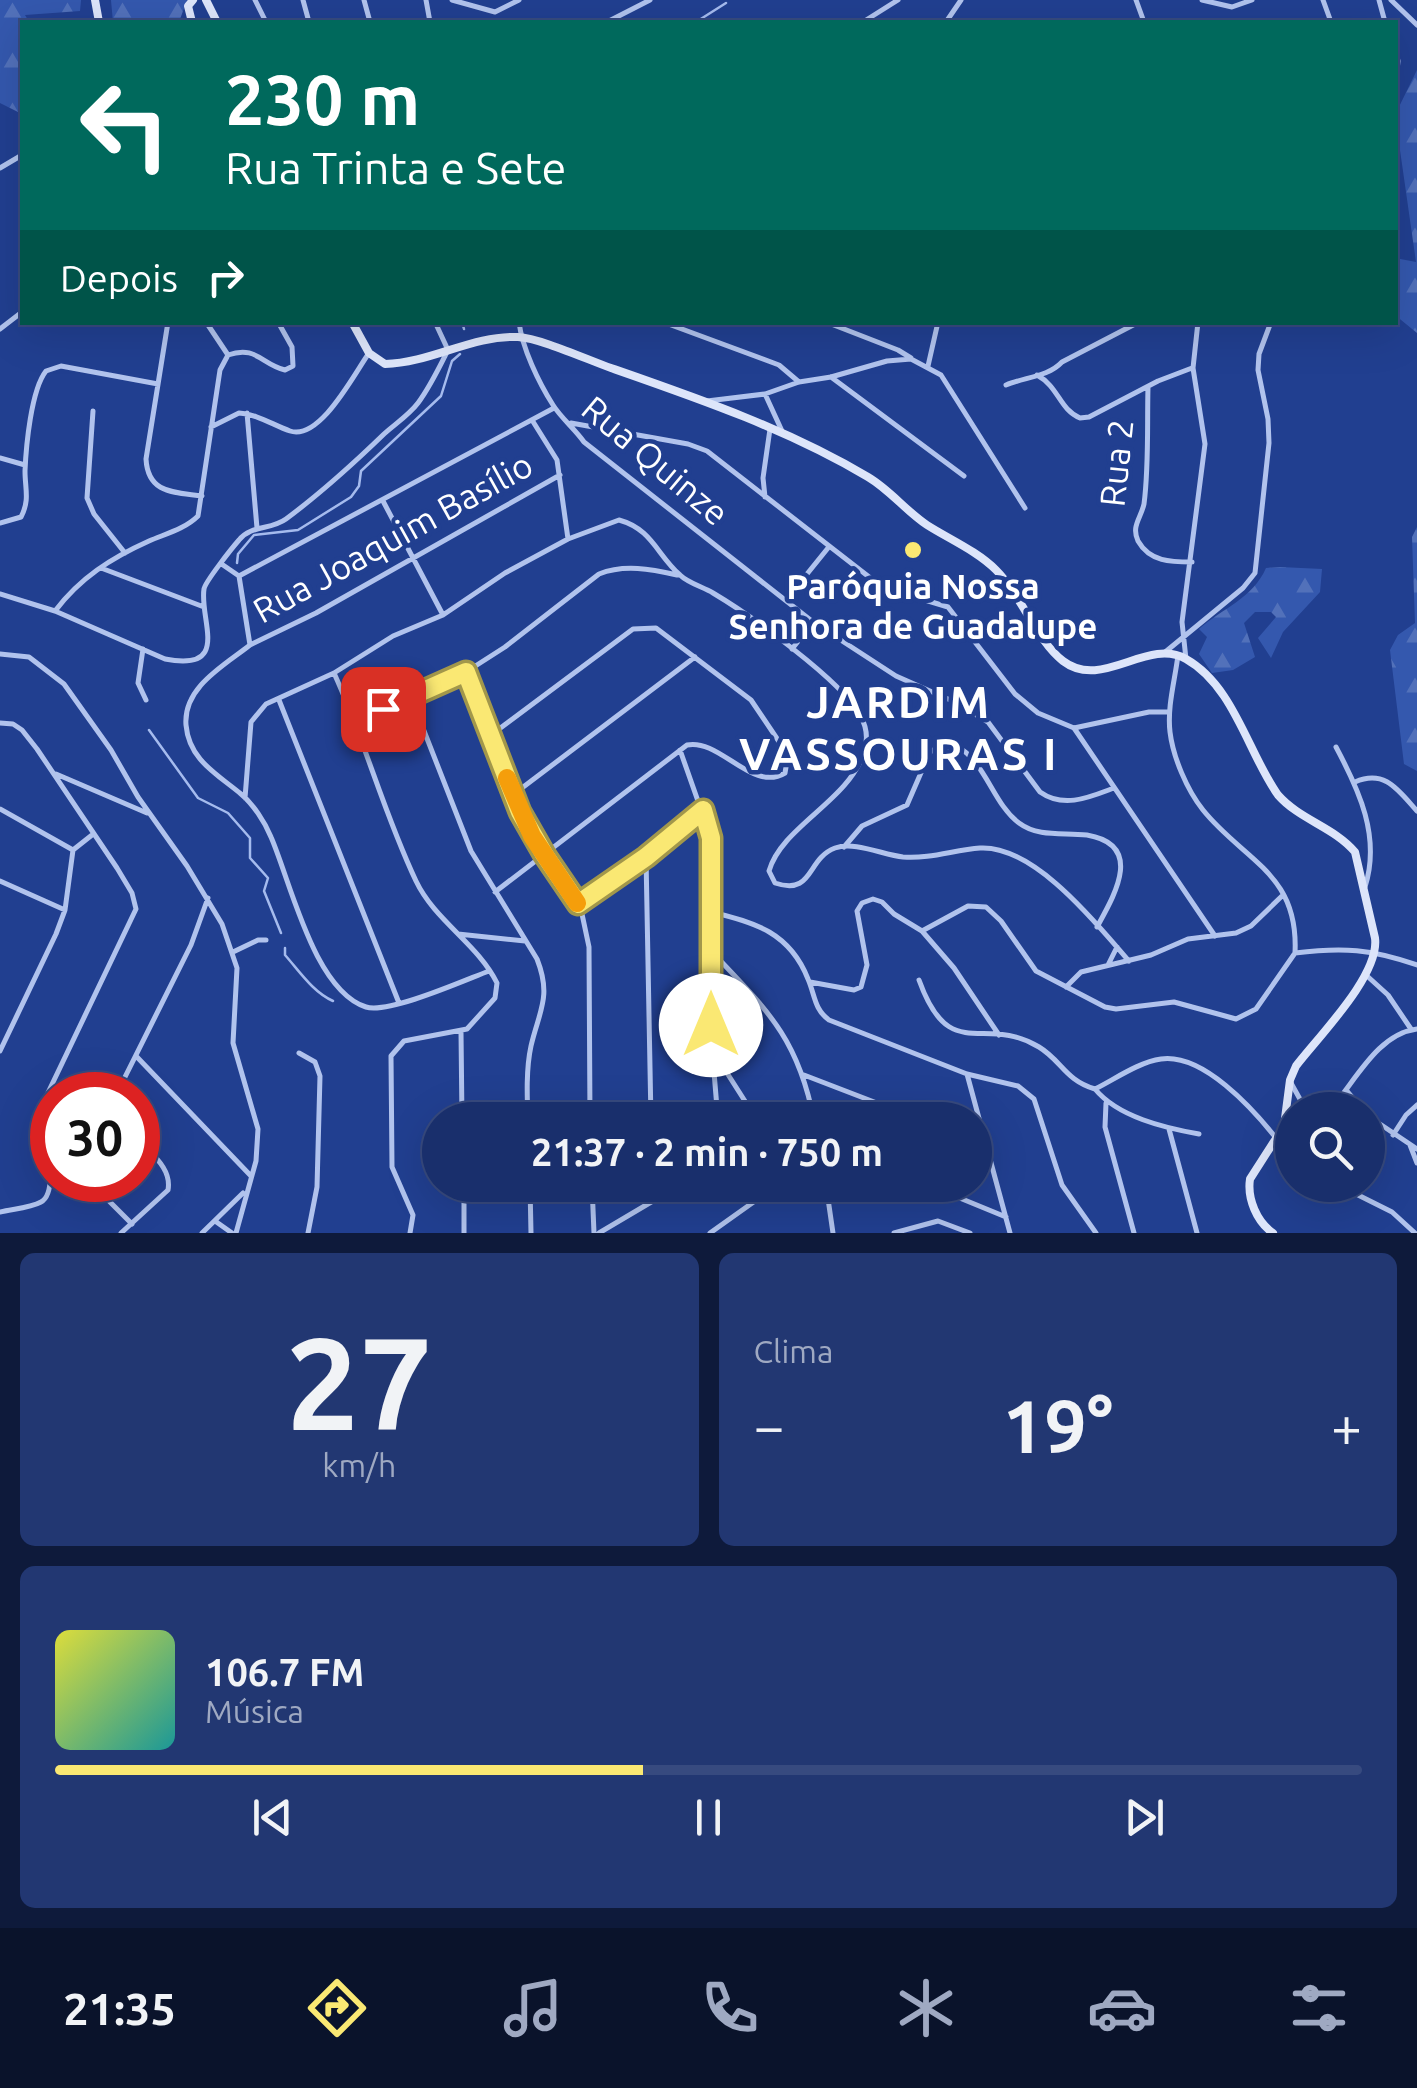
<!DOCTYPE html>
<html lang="pt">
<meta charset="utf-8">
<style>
body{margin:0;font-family:Ubuntu,sans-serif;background:#223772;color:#f1f3f6;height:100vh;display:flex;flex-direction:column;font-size:38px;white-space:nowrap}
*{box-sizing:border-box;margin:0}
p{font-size:32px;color:#9fa9c2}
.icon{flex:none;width:55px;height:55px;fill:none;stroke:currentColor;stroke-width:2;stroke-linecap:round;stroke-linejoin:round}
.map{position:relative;height:1233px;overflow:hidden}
.details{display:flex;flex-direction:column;gap:20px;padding:20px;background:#0e1a3b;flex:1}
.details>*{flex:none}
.banner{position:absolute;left:20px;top:20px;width:1378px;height:305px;border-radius:0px;box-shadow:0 10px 40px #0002,0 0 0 2px #374a7f;background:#00695c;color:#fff;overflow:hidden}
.controls{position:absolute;left:1275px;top:1092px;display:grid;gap:20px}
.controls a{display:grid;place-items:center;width:110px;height:110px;border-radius:50%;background:#192f6c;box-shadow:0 10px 40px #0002,0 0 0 2px #374a7f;font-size:50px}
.speed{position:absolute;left:30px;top:1072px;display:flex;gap:20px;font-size:50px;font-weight:700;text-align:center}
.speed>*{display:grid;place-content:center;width:130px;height:130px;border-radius:50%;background:#192f6c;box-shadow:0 10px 40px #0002,0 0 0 2px #374a7f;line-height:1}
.speed .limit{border:15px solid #d22;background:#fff;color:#111}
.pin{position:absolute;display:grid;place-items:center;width:85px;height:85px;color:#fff;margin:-42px;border-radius:20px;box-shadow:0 5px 15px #0006}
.me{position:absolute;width:110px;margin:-55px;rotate:0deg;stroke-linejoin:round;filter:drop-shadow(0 0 8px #0008)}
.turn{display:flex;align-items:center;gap:35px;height:210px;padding:0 40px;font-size:45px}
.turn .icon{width:130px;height:130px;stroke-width:2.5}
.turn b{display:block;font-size:70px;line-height:85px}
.then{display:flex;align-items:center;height:95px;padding:0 40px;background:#0003;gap:20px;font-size:38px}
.big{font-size:75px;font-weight:700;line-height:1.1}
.details .card{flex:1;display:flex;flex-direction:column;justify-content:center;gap:15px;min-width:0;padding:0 35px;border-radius:15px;background:#223772}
.details .dial{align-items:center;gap:0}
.dial b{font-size:130px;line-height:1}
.song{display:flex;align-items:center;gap:30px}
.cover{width:120px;height:120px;border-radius:15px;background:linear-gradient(135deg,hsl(60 70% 55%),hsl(180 70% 35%))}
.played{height:10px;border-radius:5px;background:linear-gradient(90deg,#fae873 45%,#374a7f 45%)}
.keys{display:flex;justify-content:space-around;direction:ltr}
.heat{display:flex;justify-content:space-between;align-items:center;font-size:55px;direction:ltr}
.details .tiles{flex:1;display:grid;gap:20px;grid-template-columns:1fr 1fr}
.card:last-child{grid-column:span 2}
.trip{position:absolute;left:422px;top:1102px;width:570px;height:100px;border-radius:50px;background:#192f6c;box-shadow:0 10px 40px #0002,0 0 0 2px #374a7f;font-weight:700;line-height:100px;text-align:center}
.tab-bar{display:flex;height:160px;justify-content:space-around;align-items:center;background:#0a132b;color:#9fa9c2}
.tab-bar .icon{width:70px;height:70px}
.tab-bar .on{color:#fae873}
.tab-bar b{font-size:45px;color:#f1f3f6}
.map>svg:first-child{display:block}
.forest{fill:url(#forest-firs)}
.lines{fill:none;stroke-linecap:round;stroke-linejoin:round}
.stream{stroke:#a5bbee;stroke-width:2.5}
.street{stroke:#b1c3ed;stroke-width:5}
.secondary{stroke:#dde5fa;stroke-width:8}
.route-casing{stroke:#a2974b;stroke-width:25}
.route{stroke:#fae873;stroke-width:18}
.slow{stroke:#f59e0b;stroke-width:18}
.poi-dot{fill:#fae873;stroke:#213f90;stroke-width:4}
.labels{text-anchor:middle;stroke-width:9;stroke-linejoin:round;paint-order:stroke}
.street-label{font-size:35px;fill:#fff;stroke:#213f90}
.poi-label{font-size:35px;font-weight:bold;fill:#fff;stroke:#213f90}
.district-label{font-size:45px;font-weight:bold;letter-spacing:2.5px;fill:#fff;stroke:#213f90}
</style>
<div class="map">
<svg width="1417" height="1233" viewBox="0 0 1417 1233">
<defs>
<pattern id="forest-firs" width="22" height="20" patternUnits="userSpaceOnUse" patternTransform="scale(2.5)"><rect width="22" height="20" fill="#3458ae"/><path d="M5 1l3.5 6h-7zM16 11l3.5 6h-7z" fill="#5271ba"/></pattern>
</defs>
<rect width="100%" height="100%" fill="#213f90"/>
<path class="forest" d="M0,0H81L80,11L25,15L29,22H22V114L0,103Z
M111,0H187L179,22H113Z
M1417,70V333L1395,315V258L1416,262L1395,115Z
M1417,527V771L1404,764L1390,650L1398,635L1415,623L1412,537Z
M1280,567L1322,569L1320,592L1283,632L1271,658L1258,638L1276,617L1271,612H1255L1244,623L1255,657L1233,670L1212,673L1199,654L1207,637L1199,629C1223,608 1253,598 1266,568Z"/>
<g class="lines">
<path class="stream" d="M696,22L726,3
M462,322L464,329
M237,563L238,554L254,535L298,530L351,497L359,486L361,471L441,396L452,361L460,354
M149,730L198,798L228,813L250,838V858L268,878L264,891L281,933
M285,948V955C300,972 313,992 333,1001"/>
<path class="street" d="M255,0L266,22
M303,0L309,22
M364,0L370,22
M426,0L430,22
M452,0L495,12L519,0
M1136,0L1144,22
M1202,0L1232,7L1252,0
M1323,0L1331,22
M1379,0L1385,22
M1391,0L1417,25
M607,22L650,0
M863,22L898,0
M946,22L961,0
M1395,47L1398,61L1395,90
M0,168L22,155
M168,322L146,459C148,494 174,492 202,496
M206,322L228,355
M519,322C522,348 539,383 553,405C561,418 575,429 584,442L813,622L896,676L957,703L988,722L1040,792C1064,809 1090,797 1114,788
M663,322L779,365L799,382
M826,322L898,350L911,358
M0,329L22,312
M928,366L938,322
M1037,375C1059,387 1059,409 1080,418L1089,417L1158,381L1192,368
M831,377L964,476
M1006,385C1025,377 1048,377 1062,362L1139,322
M1148,387C1147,425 1149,466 1144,504C1141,518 1131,526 1138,541C1150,562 1171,562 1192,562
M765,394L782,431
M707,401L765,394L799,382L831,377L887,361L911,359L941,375L1025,508
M93,411L87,498L94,514L125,553
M247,413L257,528
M532,420L557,460L568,539
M571,423L688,444L707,451L882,587L948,607L1015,694L1038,713L1074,728L1149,712H1169
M211,427L239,413C257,414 273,425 290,431C320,441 354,374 369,353
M0,458L25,465
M765,497L763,478L770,429
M383,501L443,615
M0,523L21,517C30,500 25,489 25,471C26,447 31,390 46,371L61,366L158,384
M223,565L239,576
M101,568L204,607
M239,576L250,645C225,665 183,687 186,725C189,760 217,774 241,794C253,804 265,822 271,837C291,883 314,990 366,1007C389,1014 465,980 489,971
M239,576L554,408
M0,594L55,611L165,659C232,672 199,620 204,589C205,582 232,548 239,540C251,525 271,530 286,519C321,493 353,464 384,434C395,424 409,415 418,403C430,387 439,368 448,350L435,322
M786,600L828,548
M55,611C80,578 111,558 149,541C165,534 185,529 198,516L220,370L228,355C256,345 261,364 285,370L293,366L292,347L278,322
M250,645L316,613L560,475
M143,649L138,683L146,700
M792,649L813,622
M1164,653L1243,588L1255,573L1269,443L1268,419L1258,370L1259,354L1271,322
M0,654L29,657L64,684L111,750L138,797L187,866L222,924L237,968L233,1043L258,1129L256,1161L236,1233
M1178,655C1175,680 1167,707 1170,732C1173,757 1187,790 1203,810C1244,861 1299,873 1295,953
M1186,659L1182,622L1205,444L1193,368L1198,322
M466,672L520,812L582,914L589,947L590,1120
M334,673C365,741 384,814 416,881C435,921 478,944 497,983L495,998L467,1029L404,1041L391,1056L392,1167L413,1215L410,1233
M410,695L471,851L537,959C552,997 539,1011 531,1046C526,1069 527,1096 528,1120
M279,700L399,1003
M358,722L466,672L505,647L599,574C624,564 651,569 677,575
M0,723L13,724L22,730L37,749L117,868L132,893L136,909L45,1099C43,1123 61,1192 41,1202C30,1208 12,1209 0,1212
M1074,728L1215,936
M491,735L633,629L656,628L751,700L788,755L785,773C752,793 720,738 687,745L495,892
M1336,747C1359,790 1381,837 1365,887
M680,750L711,838L712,1048L718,1120
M56,774L147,813
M1355,782C1385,769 1398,790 1417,811
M514,794L695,657
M245,798L251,722L266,704L334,673L393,636L443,615L505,573L568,539L619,520C652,529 657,555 680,575C688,583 703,587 713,593C750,615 841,680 860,715C867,727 868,740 864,752C849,801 782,826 769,871L775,883C814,896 806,859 835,848C855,841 883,855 903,857C930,859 954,850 980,848C1034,845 1096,923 1129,961
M0,809L73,850
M844,847L862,826L907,805L930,752L937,748L956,746C985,760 993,804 1019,823C1039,838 1064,832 1087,835C1145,845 1114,896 1097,927
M646,857L651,1120
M0,881L65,910
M578,903L646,857L703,810
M711,912C755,922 790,933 808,979C815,995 814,1009 829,1020L967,1074L1018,1086L1034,1099L1062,1185L1096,1233
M922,931L968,906L986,907L1001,921L1036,971L1105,1007L1116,1009L1174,1002L1236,1019L1256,1009L1295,953
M458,934L525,941
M233,952L258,940H266
M1295,953C1343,947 1371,949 1417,965
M714,954C769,1012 798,1039 814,1120
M1108,965L1117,947
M1366,975L1388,995L1411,1029
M919,980C950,1066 983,1013 1039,1047C1062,1061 1065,1080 1095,1089
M810,982L854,990L861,987L867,965L857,911L862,903L873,899L882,902L894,914L922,931L954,968L999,1035
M1066,987L1081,972L1151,955L1188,939L1236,933L1251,926L1283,895
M461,1032L462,1120
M0,1051L56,934L65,910L73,850L92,835
M713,1051L757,1120
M299,1053L315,1062L320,1076L317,1187L308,1233
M136,1056L251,1176
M967,1074L1010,1233
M804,1075L921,1120
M1291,1083L1306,1110
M1095,1089C1115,1079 1139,1062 1161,1059C1203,1053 1253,1109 1276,1138
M1095,1089C1118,1117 1165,1128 1199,1134
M1347,1091L1363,1110
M116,1095L191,945L208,898
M1106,1103L1105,1127L1134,1233
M1330,1110C1355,1082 1377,1034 1417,1029
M1368,1116L1417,1149
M1169,1129L1197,1233
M1393,1135L1406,1115L1417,1105
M1410,1145L1417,1163
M88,1180L132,1224
M464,1185V1233
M530,1185L531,1233
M592,1185L594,1233
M826,1185L833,1233
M928,1185L1006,1217
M1338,1185L1392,1212L1415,1233
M215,1221L232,1233
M121,1233L168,1190C172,1168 151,1154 138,1139
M202,1233L243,1193
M599,1233L680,1185
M710,1233L755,1201L770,1185
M894,1233L938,1221L970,1233"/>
<path class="secondary" d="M95,0L99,22
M206,0L217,22
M192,22L188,6L193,0
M352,322L369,353L385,364C431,363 472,335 518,337C540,338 588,360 611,368C700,399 787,429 868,477C890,490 906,511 927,525C949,539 977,551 996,570C1022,596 1036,640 1063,661C1102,691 1147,637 1186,659C1234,686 1248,753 1278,795C1300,820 1334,827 1355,852L1375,938C1380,975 1319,1036 1296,1066L1290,1080L1284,1126L1250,1179C1247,1199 1257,1222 1273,1233"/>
</g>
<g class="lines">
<defs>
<path id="route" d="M383,709L466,672L520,812L544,854L578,904L646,857L703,810L711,838V1025"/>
</defs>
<use href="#route" class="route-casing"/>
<use href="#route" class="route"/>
<path class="slow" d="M507,778L532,836L577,903"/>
</g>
<circle class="poi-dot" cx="913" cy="550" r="10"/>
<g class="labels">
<g class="street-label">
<text transform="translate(655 461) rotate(40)" y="12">Rua Quinze</text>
<text transform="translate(1117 463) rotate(-84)" y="12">Rua 2</text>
<text transform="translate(393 538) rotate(-29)" y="12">Rua Joaquim Basílio</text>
</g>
<g class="poi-label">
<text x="913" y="599">Paróquia Nossa<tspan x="913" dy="40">Senhora de Guadalupe</tspan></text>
</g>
<g class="district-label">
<text x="899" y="718">JARDIM<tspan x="899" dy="52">VASSOURAS I</tspan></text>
</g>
</g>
</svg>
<div class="controls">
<a><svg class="icon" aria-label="search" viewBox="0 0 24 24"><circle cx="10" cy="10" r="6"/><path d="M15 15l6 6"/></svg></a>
</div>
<div class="speed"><div class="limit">30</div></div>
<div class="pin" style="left:383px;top:709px;background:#d93025"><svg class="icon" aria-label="arrive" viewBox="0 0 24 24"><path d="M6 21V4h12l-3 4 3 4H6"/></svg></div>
<svg class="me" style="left:711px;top:1025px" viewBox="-20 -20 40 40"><circle r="19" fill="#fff"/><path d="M0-13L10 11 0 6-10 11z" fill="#fae873"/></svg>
<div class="trip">21:37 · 2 min · 750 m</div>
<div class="banner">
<div class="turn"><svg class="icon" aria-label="left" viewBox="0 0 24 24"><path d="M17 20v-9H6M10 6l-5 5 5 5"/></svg><div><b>230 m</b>Rua Trinta e Sete</div></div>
<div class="then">Depois<svg class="icon" aria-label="right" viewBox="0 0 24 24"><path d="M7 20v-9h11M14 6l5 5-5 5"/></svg></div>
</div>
</div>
<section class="details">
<div class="tiles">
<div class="card dial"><b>27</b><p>km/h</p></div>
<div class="card"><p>Clima</p>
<div class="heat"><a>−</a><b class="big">19°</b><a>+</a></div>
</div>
<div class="card">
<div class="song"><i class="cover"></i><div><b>106.7 FM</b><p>Música</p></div></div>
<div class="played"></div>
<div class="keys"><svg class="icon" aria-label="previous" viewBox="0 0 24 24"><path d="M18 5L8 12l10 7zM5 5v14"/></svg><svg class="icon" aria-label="pause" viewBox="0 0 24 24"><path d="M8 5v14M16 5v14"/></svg><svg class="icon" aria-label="next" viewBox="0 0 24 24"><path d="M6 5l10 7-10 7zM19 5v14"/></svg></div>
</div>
</div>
</section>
<nav class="tab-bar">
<b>21:35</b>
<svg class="icon on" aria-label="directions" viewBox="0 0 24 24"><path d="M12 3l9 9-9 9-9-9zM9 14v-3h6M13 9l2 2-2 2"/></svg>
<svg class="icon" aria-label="music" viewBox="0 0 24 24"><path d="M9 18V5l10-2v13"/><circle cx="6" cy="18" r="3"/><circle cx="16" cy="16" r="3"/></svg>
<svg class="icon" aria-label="phone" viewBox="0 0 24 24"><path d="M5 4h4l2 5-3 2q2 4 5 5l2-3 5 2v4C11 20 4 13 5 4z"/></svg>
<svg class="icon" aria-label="climate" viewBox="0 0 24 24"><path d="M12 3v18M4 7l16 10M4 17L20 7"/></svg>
<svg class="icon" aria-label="car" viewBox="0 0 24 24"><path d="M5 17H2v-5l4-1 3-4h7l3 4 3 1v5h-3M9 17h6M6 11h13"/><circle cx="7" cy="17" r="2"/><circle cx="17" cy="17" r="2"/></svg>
<svg class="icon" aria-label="filters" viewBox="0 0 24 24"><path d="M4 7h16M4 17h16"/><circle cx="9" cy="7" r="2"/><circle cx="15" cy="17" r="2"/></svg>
</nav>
